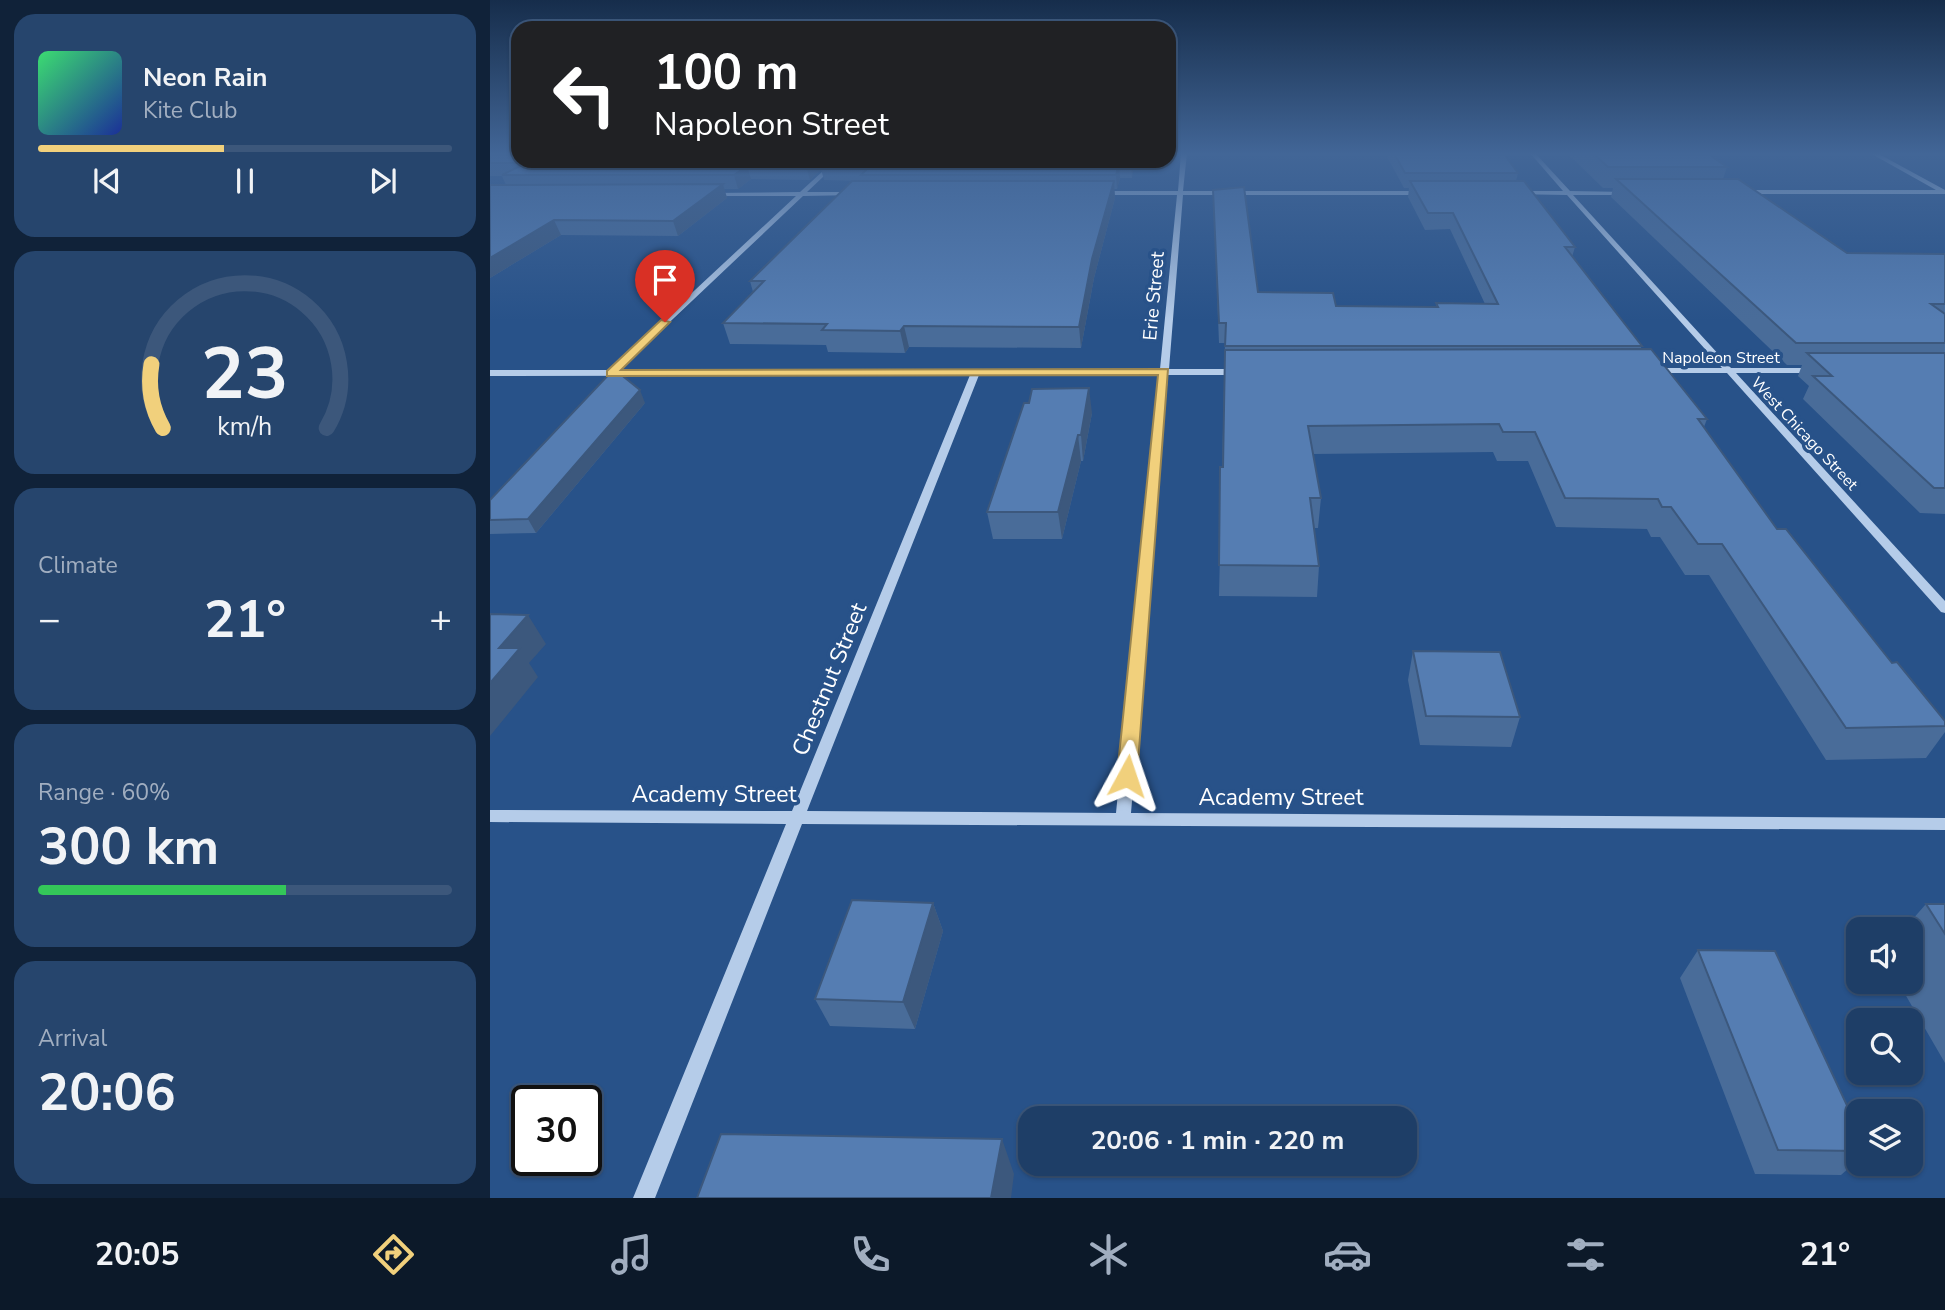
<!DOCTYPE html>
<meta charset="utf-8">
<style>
body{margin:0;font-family:"Nunito Sans",sans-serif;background:#26456d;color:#f1f3f6;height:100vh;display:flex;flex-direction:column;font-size:26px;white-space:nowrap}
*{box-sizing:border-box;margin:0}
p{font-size:23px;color:#a1aec0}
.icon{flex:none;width:38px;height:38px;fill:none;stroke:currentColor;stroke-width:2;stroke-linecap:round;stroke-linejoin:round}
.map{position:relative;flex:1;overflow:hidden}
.details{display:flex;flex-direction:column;gap:14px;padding:14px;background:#102239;width:490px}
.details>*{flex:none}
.hud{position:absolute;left:21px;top:21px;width:665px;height:147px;border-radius:21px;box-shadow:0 2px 5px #0004,0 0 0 2px #3c577b;background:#202124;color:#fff;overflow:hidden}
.tools{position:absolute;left:1356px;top:917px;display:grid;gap:14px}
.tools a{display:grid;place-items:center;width:77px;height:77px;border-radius:14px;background:#1e3e67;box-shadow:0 2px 5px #0004,0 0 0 2px #3c577b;font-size:35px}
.speed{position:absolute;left:21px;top:1085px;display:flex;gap:14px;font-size:35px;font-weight:700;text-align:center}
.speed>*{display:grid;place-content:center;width:91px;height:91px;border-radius:50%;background:#1e3e67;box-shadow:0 2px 5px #0004,0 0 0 2px #3c577b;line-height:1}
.speed .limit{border:4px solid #111;border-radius:10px;background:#fff;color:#111}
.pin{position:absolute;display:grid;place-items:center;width:60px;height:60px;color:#fff;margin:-72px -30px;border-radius:50% 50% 50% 0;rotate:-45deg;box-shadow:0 0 7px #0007}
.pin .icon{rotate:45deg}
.me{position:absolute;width:77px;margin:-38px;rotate:5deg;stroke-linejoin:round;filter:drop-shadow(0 0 5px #0008)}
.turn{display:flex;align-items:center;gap:24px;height:147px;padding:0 28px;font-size:32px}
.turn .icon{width:91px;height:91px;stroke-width:2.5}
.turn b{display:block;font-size:49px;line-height:60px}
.big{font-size:52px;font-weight:700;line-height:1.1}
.details .tile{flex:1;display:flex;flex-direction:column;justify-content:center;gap:10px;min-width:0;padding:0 24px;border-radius:21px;background:#26456d}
.details .dial{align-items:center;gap:0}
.dial svg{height:182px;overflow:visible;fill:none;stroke:#3c577b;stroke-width:7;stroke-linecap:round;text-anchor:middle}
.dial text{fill:#f1f3f6;stroke:none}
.song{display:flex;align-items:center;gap:21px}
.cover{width:84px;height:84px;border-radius:10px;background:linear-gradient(135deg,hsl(140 70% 55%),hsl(230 70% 35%))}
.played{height:7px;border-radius:4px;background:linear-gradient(90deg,#f1d07c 45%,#3c577b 45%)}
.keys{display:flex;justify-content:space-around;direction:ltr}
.heat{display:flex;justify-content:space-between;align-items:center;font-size:38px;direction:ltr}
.charge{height:10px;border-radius:5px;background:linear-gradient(90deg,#34c759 60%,#3c577b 0)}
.trip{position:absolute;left:528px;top:1106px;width:399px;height:70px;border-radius:21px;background:#1e3e67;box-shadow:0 2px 5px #0004,0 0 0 2px #3c577b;font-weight:700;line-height:70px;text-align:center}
.tabs{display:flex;height:112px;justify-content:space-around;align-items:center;background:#0c1929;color:#a1aec0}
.tabs .icon{width:49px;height:49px}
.tabs .on{color:#f1d07c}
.tabs b{font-size:32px;color:#f1f3f6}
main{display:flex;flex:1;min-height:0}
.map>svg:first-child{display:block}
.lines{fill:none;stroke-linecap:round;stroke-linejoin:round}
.minor{fill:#b5cce9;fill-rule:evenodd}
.wall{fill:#496c99}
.shaded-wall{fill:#3c587d}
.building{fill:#557db2;stroke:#3c587d;stroke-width:2}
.route{fill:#f1d07c;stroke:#9d8751;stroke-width:2}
.labels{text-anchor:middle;stroke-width:7;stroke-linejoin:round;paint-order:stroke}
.far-street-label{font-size:16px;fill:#fff;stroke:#285289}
.street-label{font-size:19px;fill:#fff;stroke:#285289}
.near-street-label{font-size:23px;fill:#fff;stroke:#285289}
</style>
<main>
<section class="details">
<div class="tile">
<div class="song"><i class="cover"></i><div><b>Neon Rain</b><p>Kite Club</p></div></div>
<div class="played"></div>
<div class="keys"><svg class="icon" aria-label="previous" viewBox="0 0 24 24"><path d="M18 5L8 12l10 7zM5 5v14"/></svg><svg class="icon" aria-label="pause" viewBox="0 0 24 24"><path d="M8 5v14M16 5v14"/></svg><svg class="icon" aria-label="next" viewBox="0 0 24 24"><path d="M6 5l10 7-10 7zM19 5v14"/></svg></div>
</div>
<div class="tile dial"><svg viewBox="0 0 100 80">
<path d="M14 69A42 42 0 1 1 86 69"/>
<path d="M14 69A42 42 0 0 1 9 41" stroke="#f1d07c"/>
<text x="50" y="56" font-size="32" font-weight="700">23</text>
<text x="50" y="72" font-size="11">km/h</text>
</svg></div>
<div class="tile"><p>Climate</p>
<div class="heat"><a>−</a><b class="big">21°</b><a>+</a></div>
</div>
<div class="tile"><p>Range · 60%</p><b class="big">300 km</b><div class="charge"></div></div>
<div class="tile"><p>Arrival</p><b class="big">20:06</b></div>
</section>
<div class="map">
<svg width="1455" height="1198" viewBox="0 0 1455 1198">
<rect width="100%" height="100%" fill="#285289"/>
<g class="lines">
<path class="minor" d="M691,153H697L693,191H934L937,193L934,195H693L679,369H749L753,372L749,375H678L641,813L1455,818V830L312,824L165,1198H143L296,824L0,822V810L302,811L480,375L0,376V370H119L306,196H221L219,193L310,192L344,161H350L317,192H364L366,195L313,196L129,370L670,369L687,195H609L606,193L609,191H688ZM489,375H669L626,813L317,811Z
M1040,153H1045L1080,191L1139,192L1137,195H1083L1241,368H1329L1330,370L1326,373H1246L1455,601V613L1451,612L1237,373H1159V369L1162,368H1232L1077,195L1027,194L1029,191H1073Z
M1380,153H1387L1455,190V194H1253L1250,192L1253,190H1446Z"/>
</g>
<path class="wall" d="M0,153L28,161H644L642,178H630L627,189H624L625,198L604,278L591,348L419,347L415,353L338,352L336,345L240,344L233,323L263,292L260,281L370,181L334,180L331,169L320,180L261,179L248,189H234L237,198L188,236L71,235L0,278V185H16L12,176H0Z
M895,153H1013L1028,173L1026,181L1085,247L1082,257L1152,346L1150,349L1217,419L1214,427L1287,529L1402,663L1455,721V732L1436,758L1336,760L1219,575H1195L1170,537H1161L1157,529L1066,527L1038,461H1007L1003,452L823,454L831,498L828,528H824L829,566L827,597L729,596L735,343H729L723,190L768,292L846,306L946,307V303L995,304L960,229L935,230L918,197L919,188H914Z
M1077,153H1217L1237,167L1233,179L1357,253L1455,254V514L1430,513L1313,399L1319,386L1308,376L1312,365H1297L1121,197L1123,188H1113Z
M155,403L46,533L0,534V500Z
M602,413L593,461H591L572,539H503L497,512Z
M923,651L1030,717L1021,747L930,745L918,680Z
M443,903L453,931L425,1029L340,1026L325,999Z
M1436,904H1455V1063L1408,982H1421V929H1414Z
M1208,950L1368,1129V1160L1351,1175L1265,1174L1190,978Z"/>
<path class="shaded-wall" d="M322,161H340L331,166V169L320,180L316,166Z
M642,161H644L642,178L641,164Z
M629,164L630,178L627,189L626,175Z
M257,166L261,179L248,189L244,175Z
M624,181L625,198L604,278L591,348L589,327L602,259Z
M233,184L237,198L188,236L183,221Z
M64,220L71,235L0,278V258Z
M414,326L419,347L415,353L410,331Z
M599,388L602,413L593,461L591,435Z
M150,390L155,403L46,533L38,519Z
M588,435L591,461L572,539L568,512Z
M38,615L56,644L39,663L48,677L0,736V683L9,648Z
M443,903L453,931L425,1029L413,1002Z
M512,1139L524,1174L521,1198H501Z"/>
<path class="building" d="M0,153H28V161H322L316,166H257L244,175H12L36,163H0Z
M904,153H1013L1028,173H915Z
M1103,153H1217L1237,167H1118Z
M336,161H642L641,164H629L626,175H371L379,167L331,166Z
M1126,179H1248L1357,253L1455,254V304H1441L1455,314V343H1306Z
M362,181H624L602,259L589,327L414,326L410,331L332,330L337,324L233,323L274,281H260Z
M920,181H1034L1085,247H1075L1152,346H735L736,323H729L723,190L754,187L768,292L843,293L846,306L948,307L946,303L1008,304L963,213H938Z
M233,184L183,221L64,220L0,258V185Z
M1161,349L1217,419H1208L1287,529H1296L1402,663L1407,662L1455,721V726L1356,728L1232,544H1208L1181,507H1172L1168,499L1075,498L1045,432H1013L1009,424L818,426L831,498H820L829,566L729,565L730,467H733L735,350Z
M1317,353H1455V488H1444L1323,376H1342Z
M124,369L150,390L38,519L0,520V500Z
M599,388L591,435H588L568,512H497L534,403H539L542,389Z
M0,614L38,615L9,648H30L0,683Z
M923,651L1010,652L1030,717L936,716Z
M362,900L443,903L413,1002L325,999Z
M1436,904H1455V934Z
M1208,950L1285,951L1368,1129V1151L1288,1150Z
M231,1134L512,1139L501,1198H207Z"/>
<linearGradient id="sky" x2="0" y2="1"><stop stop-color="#162d4b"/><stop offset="0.48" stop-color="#426697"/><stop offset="1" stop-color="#426697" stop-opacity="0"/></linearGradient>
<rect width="1455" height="321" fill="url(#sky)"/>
<path class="route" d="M171,320L180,322L131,370L678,369L647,776L644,782L637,784L630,782L627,776L668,375L117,376V371Z"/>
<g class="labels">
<g class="far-street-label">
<text x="1231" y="363">Napoleon Street</text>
<text transform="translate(1315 433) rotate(47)" y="6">West Chicago Street</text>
</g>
<g class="street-label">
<text transform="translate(663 296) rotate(-85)" y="7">Erie Street</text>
</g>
<g class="near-street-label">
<text transform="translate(339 679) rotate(-68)" y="8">Chestnut Street</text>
<text x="224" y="802">Academy Street</text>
<text x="791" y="805">Academy Street</text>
</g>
</g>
</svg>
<div class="tools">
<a><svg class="icon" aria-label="sound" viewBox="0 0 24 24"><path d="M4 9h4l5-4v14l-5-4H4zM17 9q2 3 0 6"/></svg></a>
<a><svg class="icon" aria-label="search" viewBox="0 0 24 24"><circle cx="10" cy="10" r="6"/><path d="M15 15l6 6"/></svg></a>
<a><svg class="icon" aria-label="layers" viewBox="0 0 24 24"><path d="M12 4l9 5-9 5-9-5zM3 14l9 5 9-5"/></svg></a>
</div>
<div class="speed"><div class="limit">30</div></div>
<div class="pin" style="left:175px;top:322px;background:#d93025"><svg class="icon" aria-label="arrive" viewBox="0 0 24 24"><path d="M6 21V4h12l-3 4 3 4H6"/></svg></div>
<svg class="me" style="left:637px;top:776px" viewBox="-20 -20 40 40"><path d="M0-17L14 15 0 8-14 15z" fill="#f1d07c" stroke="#fff" stroke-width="4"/></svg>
<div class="trip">20:06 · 1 min · 220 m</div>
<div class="hud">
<div class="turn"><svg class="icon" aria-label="left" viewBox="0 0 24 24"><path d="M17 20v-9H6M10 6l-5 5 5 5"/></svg><div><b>100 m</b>Napoleon Street</div></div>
</div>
</div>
</main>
<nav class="tabs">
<b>20:05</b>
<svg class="icon on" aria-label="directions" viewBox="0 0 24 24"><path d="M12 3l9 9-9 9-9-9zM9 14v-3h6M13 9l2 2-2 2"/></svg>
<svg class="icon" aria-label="music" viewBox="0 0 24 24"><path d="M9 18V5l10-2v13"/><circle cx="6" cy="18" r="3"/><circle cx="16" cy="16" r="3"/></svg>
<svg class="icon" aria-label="phone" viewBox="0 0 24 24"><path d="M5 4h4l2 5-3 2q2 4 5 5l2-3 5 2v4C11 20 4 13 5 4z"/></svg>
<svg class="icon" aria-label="climate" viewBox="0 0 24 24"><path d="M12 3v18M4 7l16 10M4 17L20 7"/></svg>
<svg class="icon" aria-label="car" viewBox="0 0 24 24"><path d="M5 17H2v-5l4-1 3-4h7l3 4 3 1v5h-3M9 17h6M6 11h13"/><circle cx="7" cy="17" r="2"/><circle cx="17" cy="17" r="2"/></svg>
<svg class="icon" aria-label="filters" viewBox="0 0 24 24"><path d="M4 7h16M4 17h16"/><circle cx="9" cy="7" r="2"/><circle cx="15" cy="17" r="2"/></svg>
<b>21°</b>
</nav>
